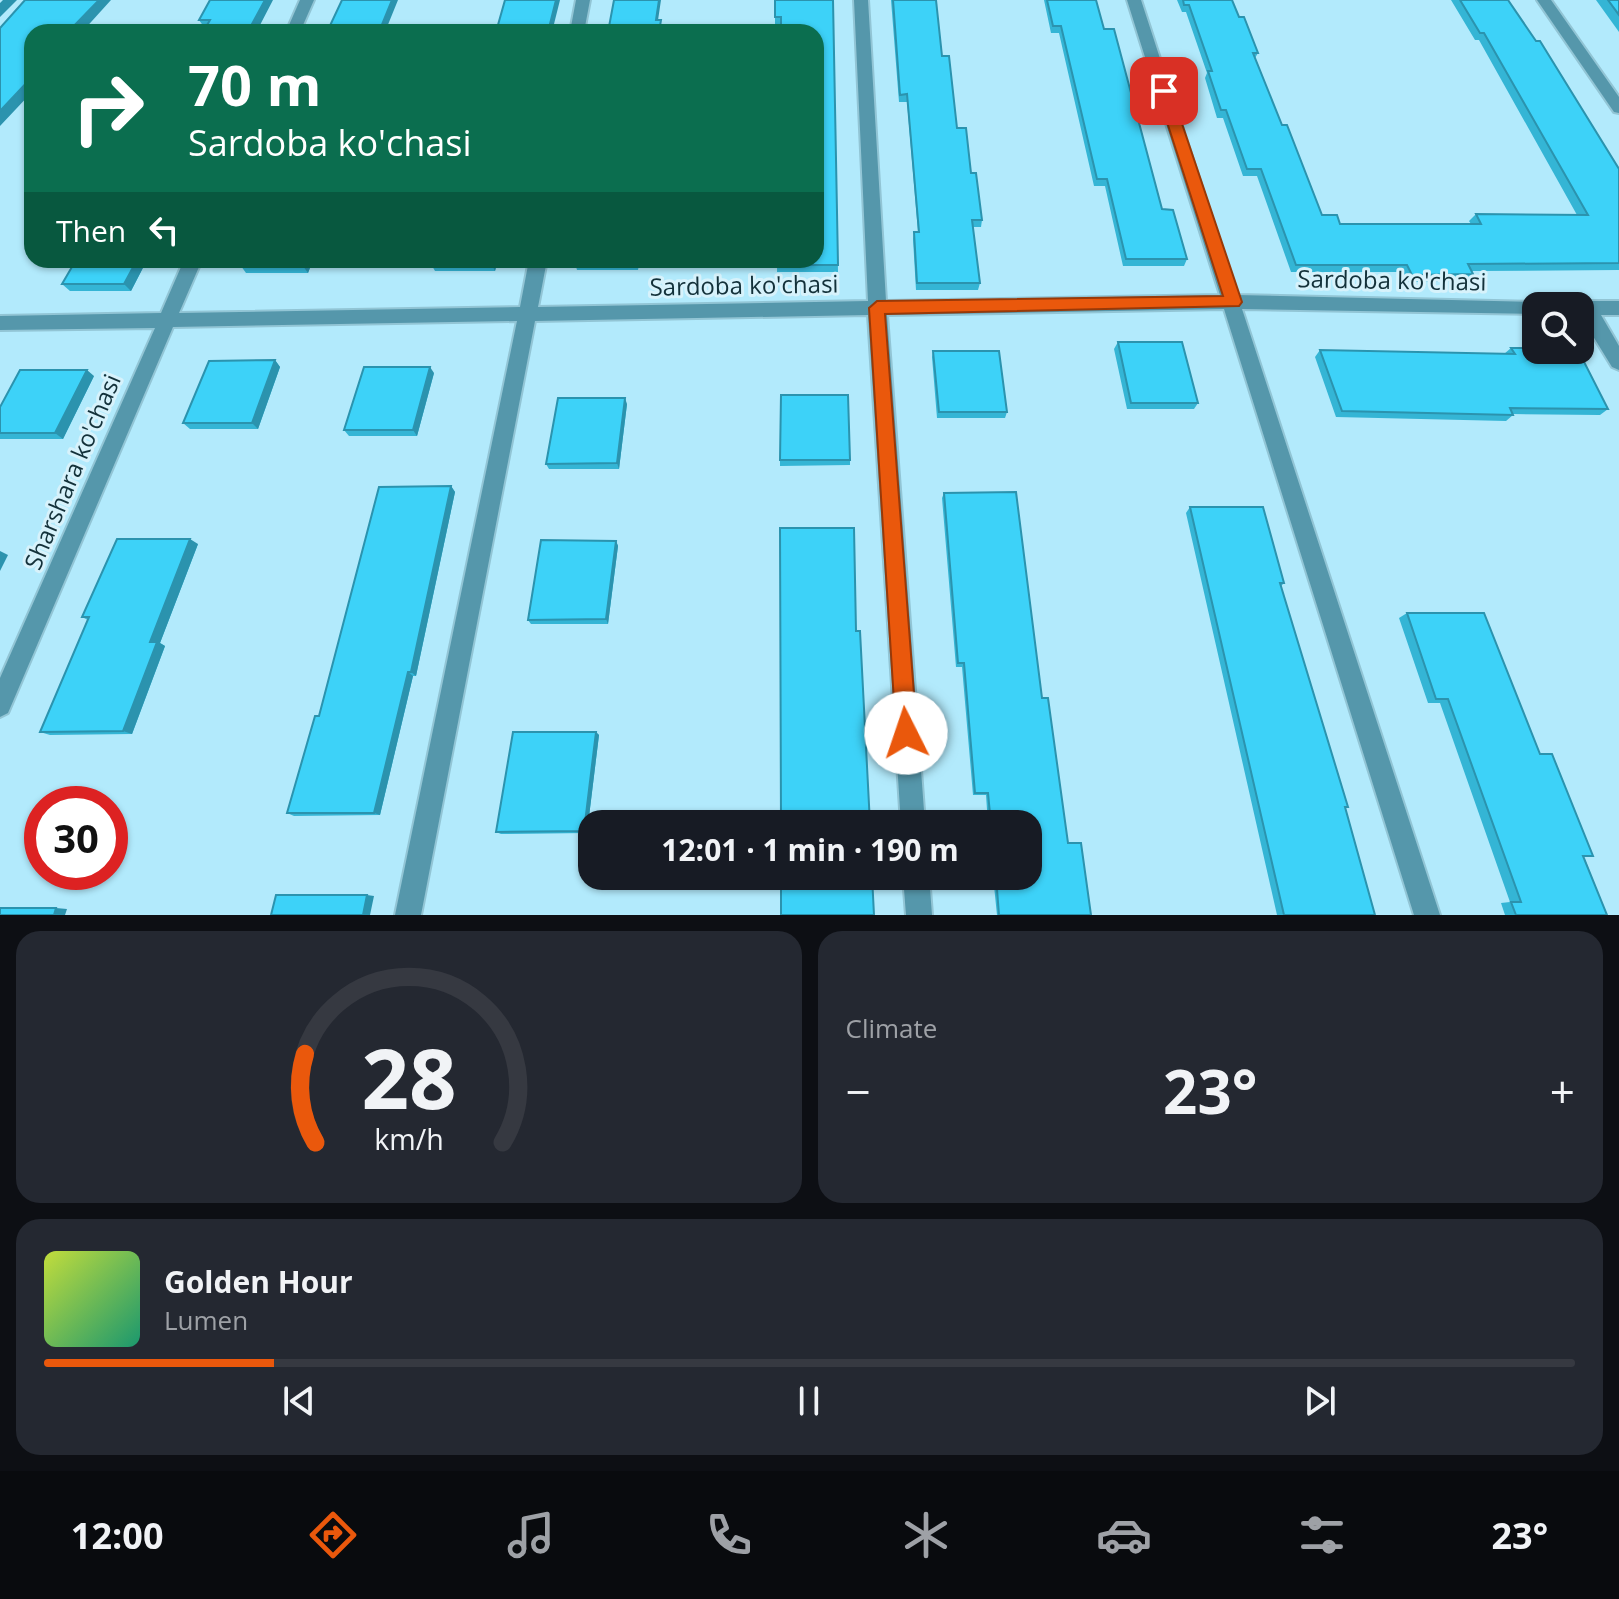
<!DOCTYPE html>
<meta charset="utf-8">
<style>
body{margin:0;font-family:"Open Sans",sans-serif;background:#242831;color:#f1f3f6;height:100vh;display:flex;flex-direction:column;font-size:30px;white-space:nowrap}
*{box-sizing:border-box;margin:0}
p{font-size:26px;color:#9ea1a6}
.icon{flex:none;width:44px;height:44px;fill:none;stroke:currentColor;stroke-width:2;stroke-linecap:round;stroke-linejoin:round}
.map{position:relative;height:915px;overflow:hidden}
.side{display:flex;flex-direction:column;gap:16px;padding:16px;background:#0d0f14;flex:1}
.side>*{flex:none}
.top-card{position:absolute;left:24px;top:24px;width:800px;height:244px;border-radius:24px;box-shadow:0 2px 6px #0004;background:#0b6e4f;color:#fff;overflow:hidden}
.controls{position:absolute;left:1522px;top:292px;display:grid;gap:16px}
.controls a{display:grid;place-items:center;width:72px;height:72px;border-radius:16px;background:#171b24;box-shadow:0 2px 6px #0004;font-size:40px}
.speed{position:absolute;left:24px;top:786px;display:flex;gap:16px;font-size:40px;font-weight:700;text-align:center}
.speed>*{display:grid;place-content:center;width:104px;height:104px;border-radius:50%;background:#171b24;box-shadow:0 2px 6px #0004;line-height:1}
.speed .limit{border:12px solid #d22;background:#fff;color:#111}
.pin{position:absolute;display:grid;place-items:center;width:68px;height:68px;color:#fff;margin:-34px;border-radius:16px;box-shadow:0 4px 12px #0006}
.me{position:absolute;width:88px;margin:-44px;rotate:356deg;stroke-linejoin:round;filter:drop-shadow(0 0 6px #0008)}
.turn{display:flex;align-items:center;gap:28px;height:168px;padding:0 32px;font-size:36px}
.turn .icon{width:104px;height:104px;stroke-width:2.5}
.turn b{display:block;font-size:56px;line-height:68px}
.then{display:flex;align-items:center;height:76px;padding:0 32px;background:#0003;gap:16px;font-size:30px}
.big{font-size:60px;font-weight:700;line-height:1.1}
.side .tile{flex:1;display:flex;flex-direction:column;justify-content:center;gap:12px;min-width:0;padding:0 28px;border-radius:24px;background:#242831}
.side .dial{align-items:center;gap:0}
.dial svg{height:208px;overflow:visible;fill:none;stroke:#363941;stroke-width:7;stroke-linecap:round;text-anchor:middle}
.dial text{fill:#f1f3f6;stroke:none}
.song{display:flex;align-items:center;gap:24px}
.cover{width:96px;height:96px;border-radius:12px;background:linear-gradient(135deg,hsl(70 70% 55%),hsl(160 70% 35%))}
.played{height:8px;border-radius:4px;background:linear-gradient(90deg,#ea580c 15%,#363941 15%)}
.keys{display:flex;justify-content:space-around;direction:ltr}
.heat{display:flex;justify-content:space-between;align-items:center;font-size:44px;direction:ltr}
.side .tiles{flex:1;display:grid;gap:16px;grid-template-columns:1fr 1fr}
.tile:last-child{grid-column:span 2}
.trip{position:absolute;left:578px;top:810px;width:464px;height:80px;border-radius:24px;background:#171b24;box-shadow:0 2px 6px #0004;font-weight:700;line-height:80px;text-align:center}
.tab-bar{display:flex;height:128px;justify-content:space-around;align-items:center;background:#090b0e;color:#9ea1a6}
.tab-bar .icon{width:56px;height:56px}
.tab-bar .current{color:#ea580c}
.tab-bar b{font-size:36px;color:#f1f3f6}
.map>svg:first-child{display:block}
.lines{fill:none;stroke-linecap:round;stroke-linejoin:round}
.minor-casing{stroke:#92c5d5;stroke-width:4}
.minor{fill:#5597ab;fill-rule:evenodd}
.wall{fill:#34b5d5}
.shaded-wall{fill:#2b93ae}
.building{fill:#3dd2f8;stroke:#2b93ae;stroke-width:2}
.route{fill:#ea580c;stroke:#983908;stroke-width:2}
.labels{text-anchor:middle;stroke-width:6;stroke-linejoin:round;paint-order:stroke}
.street-label{font-size:24px;fill:#13313a;stroke:#d7f2fb}
</style>
<div class="map">
<svg width="1619" height="915" viewBox="0 0 1619 915">
<rect width="100%" height="100%" fill="#b2eafc"/>
<g class="lines">
<defs>
<path id="minor" d="M300,0H314L300,32H286Z
M576,0H590L584,32H570Z
M854,0H868L886,301L1220,295L1127,0H1141L1237,295L1542,302L1544,306H1536V314L1242,309L1440,915H1414L1224,309L887,315L925,824H901L868,315L535,321L421,915H395L517,321L173,327L8,713L0,717V678L155,328L0,330V316L161,313L184,260H202L179,313L520,307L529,260H547L538,307L868,301Z
M1537,0H1551L1619,97V113L1614,112Z
M1580,301H1619V315H1601L1619,346V370L1612,367L1580,315V306H1572Z
M903,876H929L932,915H906Z"/>
</defs>
<use href="#minor" class="minor-casing"/>
<use href="#minor" class="minor"/>
</g>
<path class="wall" d="M210,0L259,27H204L199,20Z
M775,0H833L838,272H777L781,24H775Z
M891,0H936L942,56L957,128L971,173L982,220L981,227H973L980,283L978,290H916L913,239L914,232H918L907,102H899Z
M1044,0H1096L1104,29L1162,209L1187,259L1184,266H1123L1105,186H1094L1059,33H1051Z
M1177,0H1232L1239,17L1258,53L1255,58L1282,125L1322,215L1340,224H1471L1469,221L1476,214L1577,215L1479,40H1475L1451,0H1508L1619,169V270L1472,271L1473,274L1467,281L1406,282L1402,272H1291L1257,176H1243L1223,118H1217L1205,78L1207,73L1186,12H1182Z
M1596,0H1619V32Z
M147,260L131,291H70L62,284Z
M244,260H313L308,273H246L241,266Z
M498,260L495,271H435L431,264Z
M640,260L638,270H577L575,263Z
M1118,342L1198,403L1194,409H1127L1114,349Z
M1511,348L1608,409L1600,415L1513,414V415L1506,421L1336,417L1315,357L1320,350L1504,354Z
M933,351L1007,412L1005,418H937L932,357Z
M275,360L280,367L258,429H190L183,423Z
M434,373L417,436H349L344,430Z
M94,376L63,439H0V407Z
M627,404L619,469H549L546,464Z
M780,460H850V465L780,466Z
M451,486L455,492L416,676H413L380,815L294,816L287,813L319,716Z
M944,493L1042,698L1068,843L1091,915H997L993,876H1028V824H988L986,795H973L962,667H956L942,498Z
M1190,507L1284,583L1281,586L1348,807L1345,808L1375,915H1277L1186,513Z
M616,541L618,546L608,624H531L528,620Z
M198,544L160,643L165,646L132,734L50,735L40,732L88,620L82,617Z
M1407,613L1540,754L1593,856L1584,857L1607,915H1505L1501,903L1510,902L1440,703H1428L1399,618Z
M596,732L599,735L587,833L501,834L496,832Z"/>
<path class="shaded-wall" d="M3,0H17L0,17V3Z
M99,0H111L82,32H68Z
M265,0H273L259,27L262,32H254L252,24Z
M392,0H398L385,32H379Z
M556,0H560L552,32H548Z
M659,0H661L657,27L656,20Z
M32,77V92L0,126V111Z
M137,260H147L131,291L124,284Z
M305,260H313L308,273L303,266Z
M493,260H498L495,271L492,265Z
M275,360L280,367L258,429L252,423Z
M430,367L434,373L417,436L413,430Z
M87,370L94,376L63,439L55,433Z
M625,398L627,404L619,469L617,463Z
M451,486L455,492L416,676L411,672Z
M190,539L198,544L160,643L165,646L132,734L123,731L150,642Z
M616,541L618,546L608,624L606,619Z
M0,551L8,555L0,571Z
M408,672L413,676L380,815L374,813Z
M596,732L599,735L587,833L584,831Z
M367,895L374,896L370,915H363Z
M56,908L67,909L65,915H54Z"/>
<path class="building" d="M25,0H99L68,32H32V77L0,111V28Z
M210,0H265L252,24H258L254,32H203L210,20H199Z
M342,0H392L379,32H327Z
M505,0H556L548,32H496Z
M614,0H659L656,20H661L659,32H608Z
M775,0H833L838,265H777V260H816V32H781V17H775Z
M893,0H936L942,56H949L957,128H966L971,173H976L982,220H972L980,283H917L914,232H919L907,94L900,95Z
M1047,0H1096L1104,29H1114L1162,209L1173,210L1187,259H1126L1107,179H1097L1061,26H1053Z
M1183,0H1232L1239,17H1244L1258,53H1253L1282,125H1287L1322,215H1337L1340,224H1481L1476,214L1588,215L1484,33H1480L1460,0H1508L1536,41H1540L1619,169V263L1468,264L1473,274L1412,275L1407,265H1296L1261,169H1247L1226,110H1221L1208,71H1212L1189,5H1184Z
M1608,0H1619V15Z
M76,260H137L124,284H62Z
M244,260H305L303,266H241Z
M432,260H493L492,265L431,264Z
M576,260H637L636,263H575Z
M1118,342H1182L1198,403H1131Z
M1511,348H1536V350H1578L1608,409L1510,408L1513,415L1342,411L1320,350L1515,354Z
M933,351H999L1007,412H939Z
M275,360L252,423H183L209,361Z
M364,367H430L413,430H344Z
M20,370H87L55,433H0V407Z
M781,395H848L850,460H780Z
M558,398H625L617,463L546,464Z
M451,486L411,672H408L374,813H287L315,716H319L379,487Z
M1016,492L1042,698H1048L1068,843H1081L1091,915H999L996,876H1028V824H991L988,793H975L964,663H958L944,493Z
M1190,507H1263L1284,583H1280L1348,807H1345L1375,915H1284Z
M780,528H854L856,631H860L870,824H781Z
M117,539H190L150,642H157L123,731L40,732L89,617H82Z
M541,540L616,541L606,619L528,620Z
M1407,613H1484L1540,754H1552L1593,856H1583L1607,915H1516L1511,902H1521L1448,699H1436Z
M513,732H596L584,831L496,832Z
M781,876H872L874,915H781Z
M276,895H367L363,915H271Z
M0,908H56L54,915H0Z"/>
<path class="route" d="M1159,87L1171,91L1242,302L1239,306L885,314L917,733L914,740L906,744L899,740L896,733L869,308L877,301L1223,296L1157,91Z"/>
<g class="labels">
<g class="street-label">
<text transform="translate(1392 281) rotate(1)" y="8">Sardoba ko'chasi</text>
<text transform="translate(744 286) rotate(-1)" y="8">Sardoba ko'chasi</text>
<text transform="translate(73 472) rotate(-67)" y="8">Sharshara ko'chasi</text>
</g>
</g>
</svg>
<div class="controls">
<a><svg class="icon" aria-label="search" viewBox="0 0 24 24"><circle cx="10" cy="10" r="6"/><path d="M15 15l6 6"/></svg></a>
</div>
<div class="speed"><div class="limit">30</div></div>
<div class="pin" style="left:1164px;top:91px;background:#d93025"><svg class="icon" aria-label="arrive" viewBox="0 0 24 24"><path d="M6 21V4h12l-3 4 3 4H6"/></svg></div>
<svg class="me" style="left:906px;top:733px" viewBox="-20 -20 40 40"><circle r="19" fill="#fff"/><path d="M0-13L10 11 0 6-10 11z" fill="#ea580c"/></svg>
<div class="trip">12:01 · 1 min · 190 m</div>
<div class="top-card">
<div class="turn"><svg class="icon" aria-label="right" viewBox="0 0 24 24"><path d="M7 20v-9h11M14 6l5 5-5 5"/></svg><div><b>70 m</b>Sardoba ko'chasi</div></div>
<div class="then">Then<svg class="icon" aria-label="left" viewBox="0 0 24 24"><path d="M17 20v-9H6M10 6l-5 5 5 5"/></svg></div>
</div>
</div>
<section class="side">
<div class="tiles">
<div class="tile dial"><svg viewBox="0 0 100 80">
<path d="M14 69A42 42 0 1 1 86 69"/>
<path d="M14 69A42 42 0 0 1 10 35" stroke="#ea580c"/>
<text x="50" y="56" font-size="32" font-weight="700">28</text>
<text x="50" y="72" font-size="11">km/h</text>
</svg></div>
<div class="tile"><p>Climate</p>
<div class="heat"><a>−</a><b class="big">23°</b><a>+</a></div>
</div>
<div class="tile">
<div class="song"><i class="cover"></i><div><b>Golden Hour</b><p>Lumen</p></div></div>
<div class="played"></div>
<div class="keys"><svg class="icon" aria-label="previous" viewBox="0 0 24 24"><path d="M18 5L8 12l10 7zM5 5v14"/></svg><svg class="icon" aria-label="pause" viewBox="0 0 24 24"><path d="M8 5v14M16 5v14"/></svg><svg class="icon" aria-label="next" viewBox="0 0 24 24"><path d="M6 5l10 7-10 7zM19 5v14"/></svg></div>
</div>
</div>
</section>
<nav class="tab-bar">
<b>12:00</b>
<svg class="icon current" aria-label="directions" viewBox="0 0 24 24"><path d="M12 3l9 9-9 9-9-9zM9 14v-3h6M13 9l2 2-2 2"/></svg>
<svg class="icon" aria-label="music" viewBox="0 0 24 24"><path d="M9 18V5l10-2v13"/><circle cx="6" cy="18" r="3"/><circle cx="16" cy="16" r="3"/></svg>
<svg class="icon" aria-label="phone" viewBox="0 0 24 24"><path d="M5 4h4l2 5-3 2q2 4 5 5l2-3 5 2v4C11 20 4 13 5 4z"/></svg>
<svg class="icon" aria-label="climate" viewBox="0 0 24 24"><path d="M12 3v18M4 7l16 10M4 17L20 7"/></svg>
<svg class="icon" aria-label="car" viewBox="0 0 24 24"><path d="M5 17H2v-5l4-1 3-4h7l3 4 3 1v5h-3M9 17h6M6 11h13"/><circle cx="7" cy="17" r="2"/><circle cx="17" cy="17" r="2"/></svg>
<svg class="icon" aria-label="filters" viewBox="0 0 24 24"><path d="M4 7h16M4 17h16"/><circle cx="9" cy="7" r="2"/><circle cx="15" cy="17" r="2"/></svg>
<b>23°</b>
</nav>
